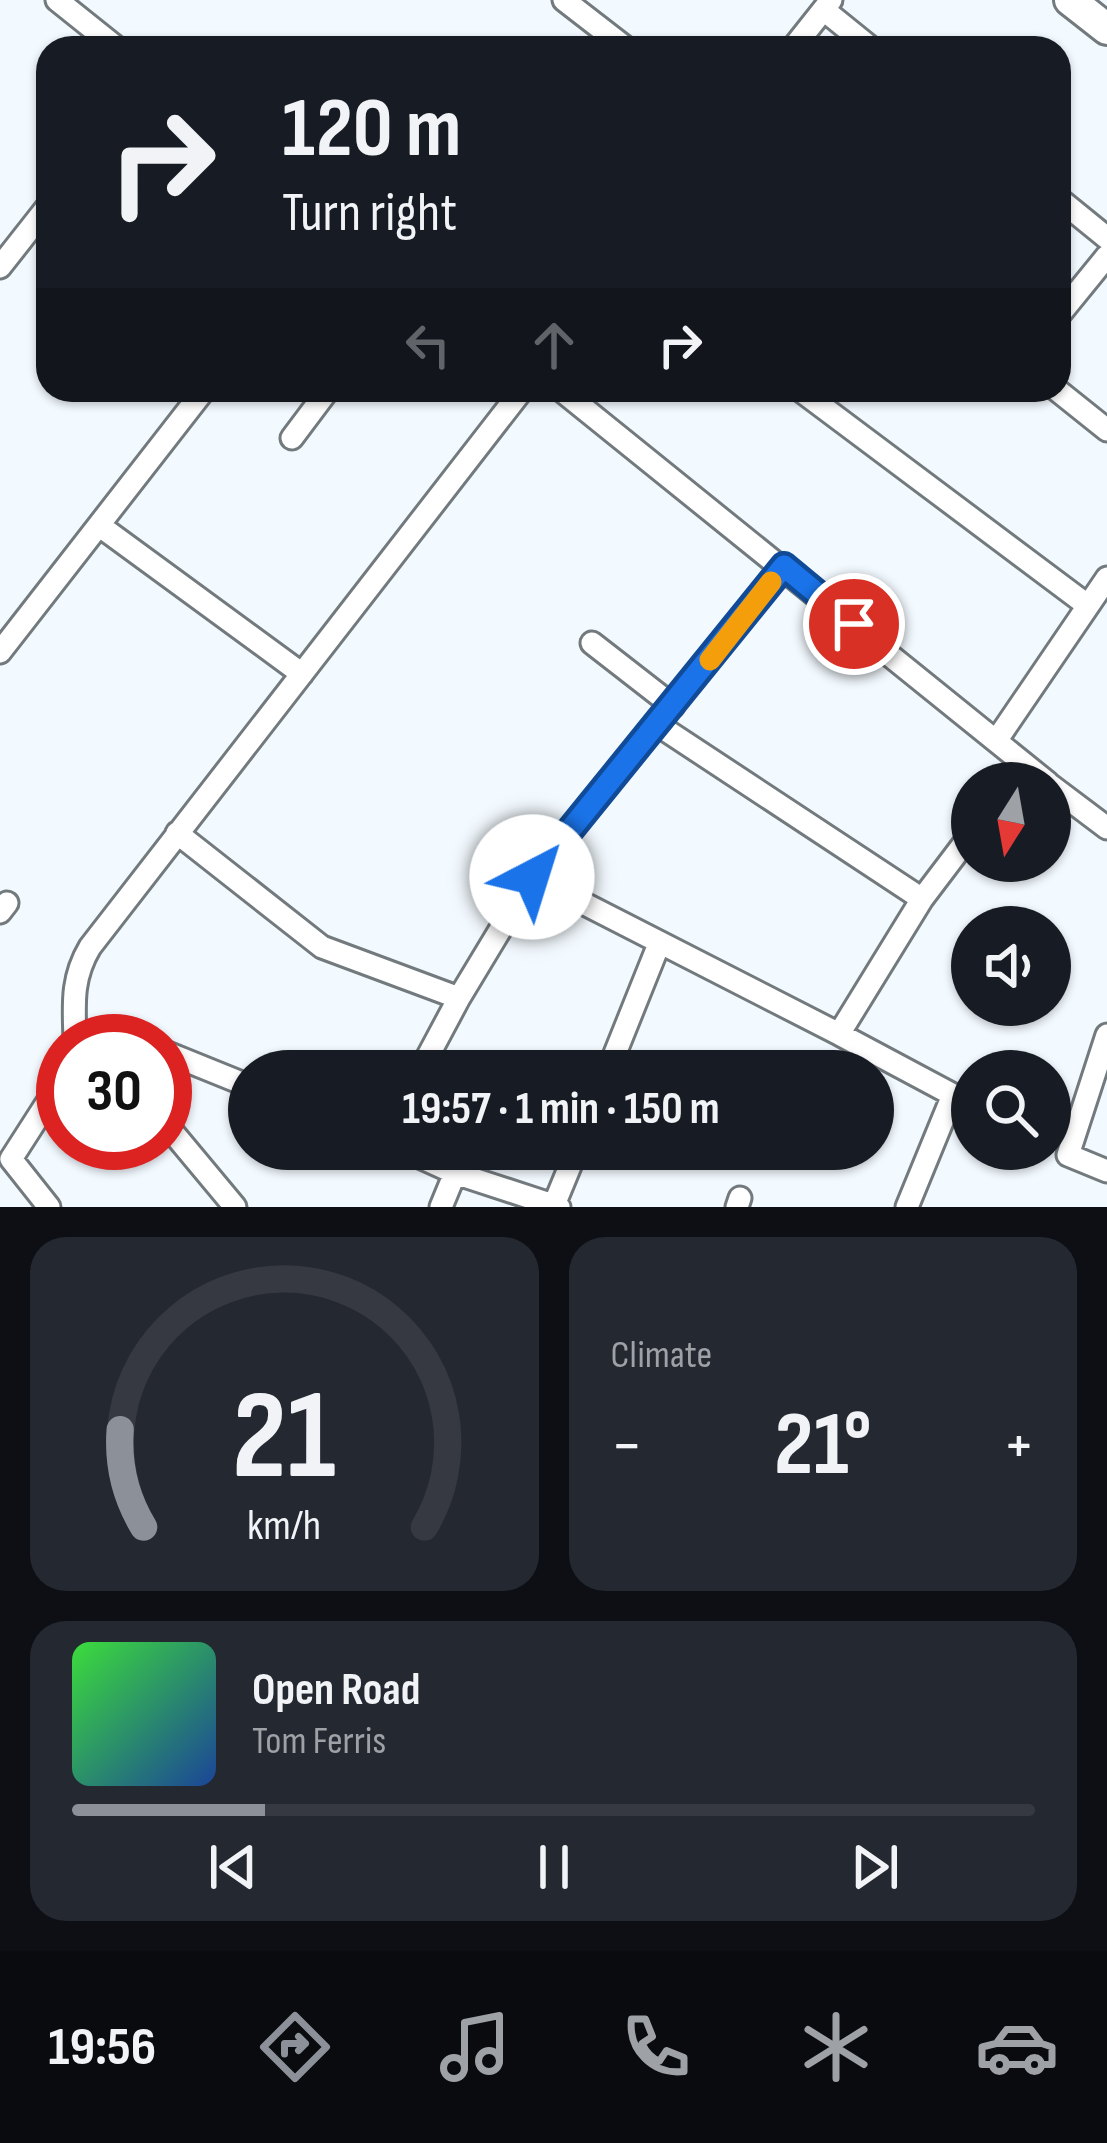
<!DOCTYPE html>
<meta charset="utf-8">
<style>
body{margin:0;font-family:"Sofia Sans Condensed",sans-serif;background:#242831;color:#f1f3f6;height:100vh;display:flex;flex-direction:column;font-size:45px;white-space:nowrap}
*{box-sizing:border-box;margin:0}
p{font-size:39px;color:#9ea1a6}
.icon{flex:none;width:66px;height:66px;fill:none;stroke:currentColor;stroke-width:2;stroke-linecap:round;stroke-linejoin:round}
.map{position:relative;height:1207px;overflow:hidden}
.details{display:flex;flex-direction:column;gap:30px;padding:30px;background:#0d0f14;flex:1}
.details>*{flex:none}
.hud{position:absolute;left:36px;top:36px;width:1035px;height:366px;border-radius:36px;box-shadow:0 3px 9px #0004;background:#171b24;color:#f1f3f6;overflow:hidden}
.needle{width:78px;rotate:191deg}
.buttons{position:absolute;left:951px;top:762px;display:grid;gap:24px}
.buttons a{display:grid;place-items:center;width:120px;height:120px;border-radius:50%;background:#171b24;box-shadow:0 3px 9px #0004;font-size:60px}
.speed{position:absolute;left:36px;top:1014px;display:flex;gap:24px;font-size:60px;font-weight:700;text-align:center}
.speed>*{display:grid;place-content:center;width:156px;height:156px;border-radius:50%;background:#171b24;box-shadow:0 3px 9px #0004;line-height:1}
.speed .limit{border:18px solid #d22;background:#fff;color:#111}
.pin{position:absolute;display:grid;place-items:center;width:102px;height:102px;color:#fff;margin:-51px;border:6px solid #fff;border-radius:50%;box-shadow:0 3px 12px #0007}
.me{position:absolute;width:132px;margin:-66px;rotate:40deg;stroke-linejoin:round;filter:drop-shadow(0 0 9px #0008)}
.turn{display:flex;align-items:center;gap:42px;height:252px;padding:0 48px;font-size:54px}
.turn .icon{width:156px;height:156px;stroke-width:2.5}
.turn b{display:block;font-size:84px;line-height:102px}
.lanes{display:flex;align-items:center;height:114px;padding:0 48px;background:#0003;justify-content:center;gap:60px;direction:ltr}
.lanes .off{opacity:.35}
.big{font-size:90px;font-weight:700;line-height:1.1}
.details .card{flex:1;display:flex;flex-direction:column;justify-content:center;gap:18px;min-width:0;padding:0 42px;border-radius:36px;background:#242831}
.details .dial{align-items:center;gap:0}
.dial svg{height:312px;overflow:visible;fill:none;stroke:#363941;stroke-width:7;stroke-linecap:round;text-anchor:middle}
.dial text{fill:#f1f3f6;stroke:none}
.song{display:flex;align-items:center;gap:36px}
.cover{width:144px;height:144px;border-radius:18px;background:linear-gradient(135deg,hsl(120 70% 55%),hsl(220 70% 35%))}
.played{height:12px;border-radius:6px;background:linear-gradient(90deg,#8c9099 20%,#363941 20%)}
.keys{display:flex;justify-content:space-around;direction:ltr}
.heat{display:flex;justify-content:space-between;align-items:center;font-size:66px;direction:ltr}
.details .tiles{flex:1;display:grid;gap:30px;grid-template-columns:1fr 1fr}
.card:last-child{grid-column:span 2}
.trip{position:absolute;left:228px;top:1050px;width:666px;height:120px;border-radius:60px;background:#171b24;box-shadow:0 3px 9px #0004;font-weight:700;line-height:120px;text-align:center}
.tab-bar{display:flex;height:192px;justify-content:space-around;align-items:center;background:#090b0e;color:#9ea1a6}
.tab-bar .icon{width:84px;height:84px}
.tab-bar .active{color:#8c9099}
.tab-bar b{font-size:54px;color:#f1f3f6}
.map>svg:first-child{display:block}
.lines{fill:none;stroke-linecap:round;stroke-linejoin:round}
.street-casing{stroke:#737a7e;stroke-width:27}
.secondary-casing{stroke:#737a7e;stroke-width:36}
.street{stroke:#fff;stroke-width:21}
.secondary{stroke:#fff;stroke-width:30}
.route-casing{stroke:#114b97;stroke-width:30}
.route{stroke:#1a73e8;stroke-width:21}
.slow{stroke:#f59e0b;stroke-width:21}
</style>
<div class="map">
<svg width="1107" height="1207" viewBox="0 0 1107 1207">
<rect width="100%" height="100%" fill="#f3faff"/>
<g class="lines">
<defs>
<path id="street" d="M57,0L117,48
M564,0L626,48
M824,10L871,48
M793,48L831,0
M1059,199L1107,238
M0,267L48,206
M1059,315L1107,256
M561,390L1048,783
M800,390L1087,605
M1057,390L1107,430
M292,438L328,390
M100,526L302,674
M784,566L532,877L839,1034L922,899L972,833
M592,643L673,706
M0,652L204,390
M658,725L922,899
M996,741L1107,578
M1050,785L1107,828
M177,833L322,947L459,998
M0,912L7,903
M839,1034L972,1105
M1107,1035L1068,1155L1107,1171
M75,1041C74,1005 71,979 90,947L522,390
M165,1052L249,1086
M420,1071L459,998L532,877
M608,1071L659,944
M165,1123L235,1207
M402,1149L455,1173L559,1207
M554,1205L577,1149
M49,1207L11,1159L63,1078
M441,1207L455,1173
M737,1207L740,1198
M907,1207L953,1095"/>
<path id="secondary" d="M1070,0L1107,29"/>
</defs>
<use href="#street" class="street-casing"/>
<use href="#secondary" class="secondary-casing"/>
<use href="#street" class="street"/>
<use href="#secondary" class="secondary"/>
</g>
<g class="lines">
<defs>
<path id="route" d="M532,877L784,566L854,624"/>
</defs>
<use href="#route" class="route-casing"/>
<use href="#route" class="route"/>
<path class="slow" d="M710,660L771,582"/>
</g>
</svg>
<div class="buttons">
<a><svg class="needle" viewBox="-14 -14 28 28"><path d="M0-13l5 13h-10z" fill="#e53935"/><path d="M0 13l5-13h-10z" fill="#9ea1a6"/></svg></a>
<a><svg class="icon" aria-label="sound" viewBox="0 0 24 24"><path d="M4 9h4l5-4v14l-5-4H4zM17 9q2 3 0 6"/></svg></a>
<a><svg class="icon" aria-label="search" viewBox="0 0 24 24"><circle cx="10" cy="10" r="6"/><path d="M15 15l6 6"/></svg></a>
</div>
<div class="speed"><div class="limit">30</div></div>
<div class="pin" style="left:854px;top:624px;background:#d93025"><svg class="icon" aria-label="arrive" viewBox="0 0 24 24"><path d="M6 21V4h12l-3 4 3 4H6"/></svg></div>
<svg class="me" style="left:532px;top:877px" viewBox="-20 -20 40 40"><circle r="19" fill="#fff"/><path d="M0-13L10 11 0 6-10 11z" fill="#1a73e8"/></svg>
<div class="trip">19:57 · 1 min · 150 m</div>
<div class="hud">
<div class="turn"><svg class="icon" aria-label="right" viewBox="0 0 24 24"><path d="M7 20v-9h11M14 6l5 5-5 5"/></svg><div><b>120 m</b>Turn right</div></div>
<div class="lanes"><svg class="icon off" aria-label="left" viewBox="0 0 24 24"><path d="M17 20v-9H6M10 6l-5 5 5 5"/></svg><svg class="icon off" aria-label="ahead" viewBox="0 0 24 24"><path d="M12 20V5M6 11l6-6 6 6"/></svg><svg class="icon" aria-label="right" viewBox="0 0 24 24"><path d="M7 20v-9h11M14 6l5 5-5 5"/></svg></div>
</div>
</div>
<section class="details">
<div class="tiles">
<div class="card dial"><svg viewBox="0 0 100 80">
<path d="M14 69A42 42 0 1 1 86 69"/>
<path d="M14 69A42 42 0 0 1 8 44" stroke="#8c9099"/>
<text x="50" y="56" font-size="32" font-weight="700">21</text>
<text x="50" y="72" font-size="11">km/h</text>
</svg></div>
<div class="card"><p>Climate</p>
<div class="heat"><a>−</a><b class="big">21°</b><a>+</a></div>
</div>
<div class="card">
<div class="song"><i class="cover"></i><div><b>Open Road</b><p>Tom Ferris</p></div></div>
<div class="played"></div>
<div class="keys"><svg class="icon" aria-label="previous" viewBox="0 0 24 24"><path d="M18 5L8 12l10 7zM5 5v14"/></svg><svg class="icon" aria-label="pause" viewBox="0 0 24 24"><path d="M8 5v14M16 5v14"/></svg><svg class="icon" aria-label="next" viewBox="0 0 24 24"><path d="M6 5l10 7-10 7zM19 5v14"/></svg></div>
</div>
</div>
</section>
<nav class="tab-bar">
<b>19:56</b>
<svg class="icon active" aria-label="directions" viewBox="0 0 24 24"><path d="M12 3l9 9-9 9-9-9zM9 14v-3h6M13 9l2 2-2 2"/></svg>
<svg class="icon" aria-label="music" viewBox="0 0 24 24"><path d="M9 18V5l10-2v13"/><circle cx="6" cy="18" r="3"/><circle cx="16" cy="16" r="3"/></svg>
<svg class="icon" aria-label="phone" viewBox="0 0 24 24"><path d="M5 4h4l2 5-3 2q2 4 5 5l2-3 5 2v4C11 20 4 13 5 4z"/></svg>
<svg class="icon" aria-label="climate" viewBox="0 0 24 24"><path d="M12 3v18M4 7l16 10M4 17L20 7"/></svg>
<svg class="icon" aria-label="car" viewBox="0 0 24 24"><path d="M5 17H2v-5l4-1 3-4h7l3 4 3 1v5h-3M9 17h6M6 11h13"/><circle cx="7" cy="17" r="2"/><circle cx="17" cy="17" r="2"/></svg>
</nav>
